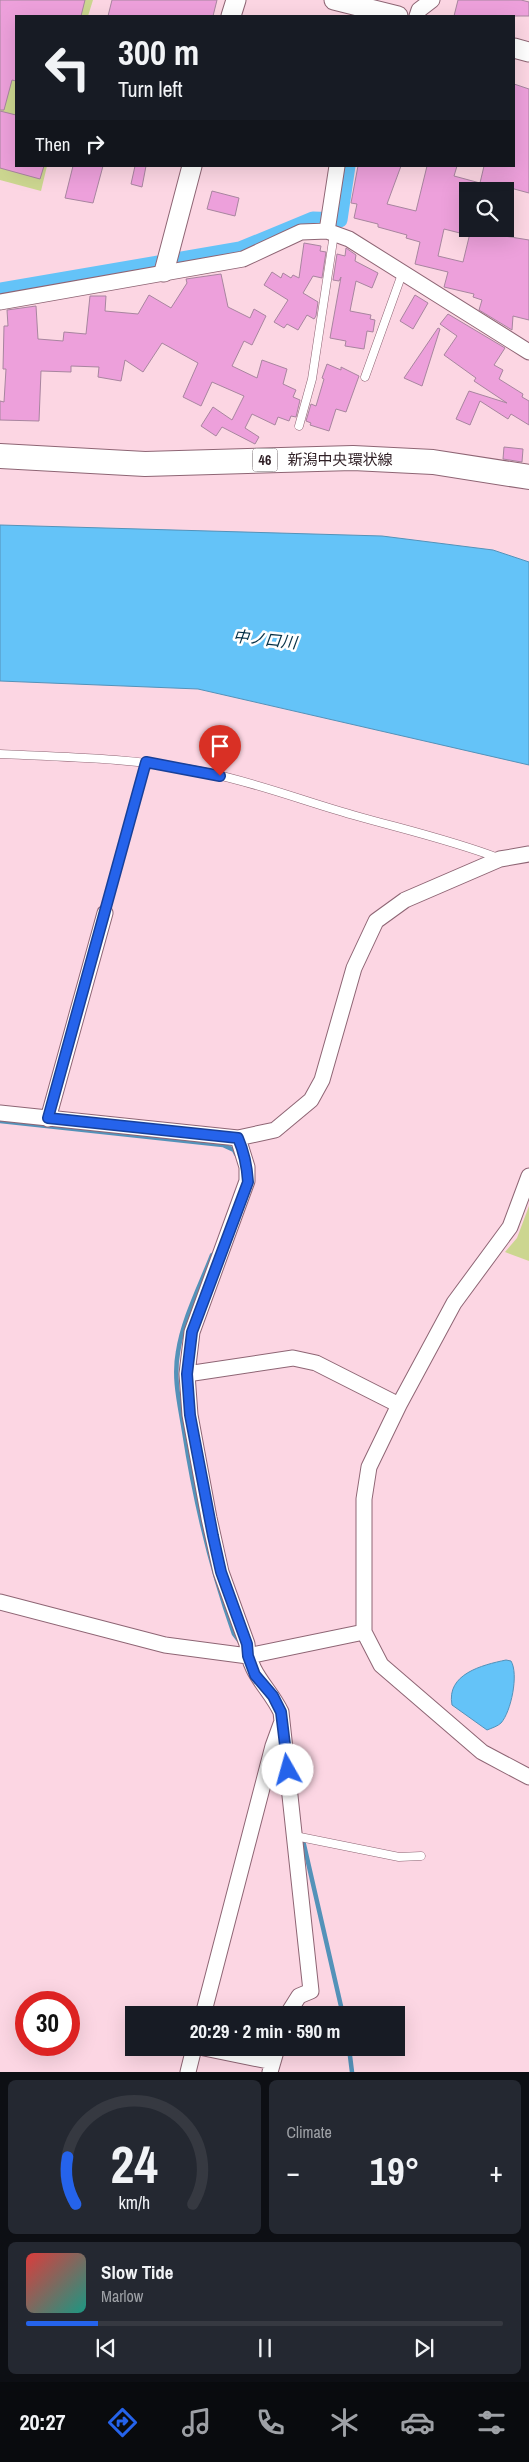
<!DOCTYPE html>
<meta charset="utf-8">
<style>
body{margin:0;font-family:"Archivo Narrow","Noto Sans JP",sans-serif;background:#242831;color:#f1f3f6;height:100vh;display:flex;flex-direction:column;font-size:19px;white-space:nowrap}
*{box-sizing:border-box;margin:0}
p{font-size:16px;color:#9ea1a6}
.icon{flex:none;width:28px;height:28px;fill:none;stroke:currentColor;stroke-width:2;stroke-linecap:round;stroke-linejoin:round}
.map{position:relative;height:2072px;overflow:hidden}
.drawer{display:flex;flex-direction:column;gap:8px;padding:8px;background:#0d0f14;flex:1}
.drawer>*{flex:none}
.hud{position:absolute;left:15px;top:15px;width:500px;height:152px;border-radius:0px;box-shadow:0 5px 20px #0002;background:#171b24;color:#f1f3f6;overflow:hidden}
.tools{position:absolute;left:459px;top:182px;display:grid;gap:10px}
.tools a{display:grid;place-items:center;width:55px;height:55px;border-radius:0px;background:#171b24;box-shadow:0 5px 20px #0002;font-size:25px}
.speed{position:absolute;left:15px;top:1991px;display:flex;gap:10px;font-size:25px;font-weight:700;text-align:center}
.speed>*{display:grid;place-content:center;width:65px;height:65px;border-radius:50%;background:#171b24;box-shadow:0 5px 20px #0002;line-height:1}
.speed .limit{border:8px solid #d22;background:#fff;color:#111}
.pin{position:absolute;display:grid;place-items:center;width:42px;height:42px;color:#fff;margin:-51px -21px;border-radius:50% 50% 50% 0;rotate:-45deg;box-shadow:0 0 5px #0007}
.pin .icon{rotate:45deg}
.me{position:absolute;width:55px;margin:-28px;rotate:353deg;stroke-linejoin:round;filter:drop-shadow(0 0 4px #0008)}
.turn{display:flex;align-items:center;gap:18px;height:105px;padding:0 20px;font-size:22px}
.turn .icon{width:65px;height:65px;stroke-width:2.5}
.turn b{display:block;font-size:35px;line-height:42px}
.then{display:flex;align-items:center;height:48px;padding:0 20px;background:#0003;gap:10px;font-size:19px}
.big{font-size:38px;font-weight:700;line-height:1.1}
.drawer .tile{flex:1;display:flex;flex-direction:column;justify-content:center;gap:8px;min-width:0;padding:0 18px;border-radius:8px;background:#242831}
.drawer .dial{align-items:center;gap:0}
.dial svg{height:130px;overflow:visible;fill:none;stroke:#363941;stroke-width:7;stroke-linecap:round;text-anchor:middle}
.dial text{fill:#f1f3f6;stroke:none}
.song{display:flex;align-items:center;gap:15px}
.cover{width:60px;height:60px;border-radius:8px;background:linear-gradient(135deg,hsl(0 70% 55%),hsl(170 70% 35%))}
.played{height:5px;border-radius:2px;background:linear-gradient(90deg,#2563eb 15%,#363941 15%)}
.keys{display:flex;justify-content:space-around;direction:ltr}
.heat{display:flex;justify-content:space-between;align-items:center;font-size:28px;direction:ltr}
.drawer .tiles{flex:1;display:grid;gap:8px;grid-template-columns:1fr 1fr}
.tile:last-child{grid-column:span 2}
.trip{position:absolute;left:125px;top:2006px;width:280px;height:50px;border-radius:0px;background:#171b24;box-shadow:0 5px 20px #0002;font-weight:700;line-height:50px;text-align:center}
.tab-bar{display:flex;height:80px;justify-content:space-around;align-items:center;background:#090b0e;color:#9ea1a6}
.tab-bar .icon{width:35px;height:35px}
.tab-bar .selected{color:#2563eb}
.tab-bar b{font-size:22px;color:#f1f3f6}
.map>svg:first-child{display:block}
.green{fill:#ccd690}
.water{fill:#64c3f8;stroke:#5492b9}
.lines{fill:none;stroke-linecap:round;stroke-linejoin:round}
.stream{stroke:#5492b9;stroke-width:4.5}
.canal{stroke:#64c3f8;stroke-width:15}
.building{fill:#eda0db;stroke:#a8859f}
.service-casing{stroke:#8e6574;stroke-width:9}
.minor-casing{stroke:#8e6574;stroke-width:17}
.tertiary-casing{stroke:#8e6574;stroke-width:21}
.primary-casing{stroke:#8e6574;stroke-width:26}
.service{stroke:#fff;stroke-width:8}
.minor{stroke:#fff;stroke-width:15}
.tertiary{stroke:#fff;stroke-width:19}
.primary{stroke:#fff;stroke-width:24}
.route-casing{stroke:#184099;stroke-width:12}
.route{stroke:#2563eb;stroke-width:9}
.labels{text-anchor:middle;stroke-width:5;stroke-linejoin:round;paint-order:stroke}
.shield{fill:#fff;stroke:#6d6266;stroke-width:1}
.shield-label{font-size:14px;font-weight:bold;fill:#2f1f25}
.street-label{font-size:15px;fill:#2f1f25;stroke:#fff}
.water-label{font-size:16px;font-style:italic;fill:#073248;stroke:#fff}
</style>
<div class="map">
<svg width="529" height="2072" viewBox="0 0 529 2072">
<rect width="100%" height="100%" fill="#fcd6e3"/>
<path class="green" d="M0,0H93L88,16H16V166H47L41,191L0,180Z
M529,1206V1261L505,1252L517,1238Z"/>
<path class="water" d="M0,525L382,536L493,550L529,562V765L198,689L0,681Z
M506,1660L511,1661C519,1674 511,1712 501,1723C498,1726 492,1728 487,1730L452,1705C446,1674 482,1665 506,1660Z"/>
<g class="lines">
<path class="stream" d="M0,1121L223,1145L234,1150L236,1154
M212,1255C200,1286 183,1319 178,1352C173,1379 180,1405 184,1431C195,1502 210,1566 234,1634L240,1642
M302,1836L343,2015
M349,2048L352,2072"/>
<path class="canal" d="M0,290L240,249L313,219L340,220L348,166"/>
</g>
<path class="building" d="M0,0H85L81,16H16V81L12,80L4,110H0Z
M112,0H217L213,16H108Z
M458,0H521L529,2V16H454Z
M514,84L529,89V193L503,186L501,191H468V235L444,229L438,256L463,262L471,229H493L492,234L529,240V320L513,316L512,330L479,310L482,300L473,297L474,294L444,287L448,272L415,264L420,242L406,238L407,235L378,227V224L354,218L357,204L351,203L358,166H401L387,204L416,211L427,166H457L454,176L480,183L484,166H514Z
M0,111L16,115V166H44L40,179L0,168Z
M73,166H103L93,203L65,198Z
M135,166H146L142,187L131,184Z
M212,191L239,198L235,216L207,209Z
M304,243L321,246L320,251L326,252L322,278L313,276L303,293L318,302L316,316L314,319L307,315L298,330L287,324L284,328L274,322L288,300L264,285L272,272L281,278L283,273L291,278L293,275L299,278Z
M346,248L356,255L355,261L378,273L372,288L356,281L350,311L371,315L370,319L375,320L373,332L367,331L364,349L345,346L346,341L330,338L341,277L339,281L333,280L337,254L345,256Z
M221,274L228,307L250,318L254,309L266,316L252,345L244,341L232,366L257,378L262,360L287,369L283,384L296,390L293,397L300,400L296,417L291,416L289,421L278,417L275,425L252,414L245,428L259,437L255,444L222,427L216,436L201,426L213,407L232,420L244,396L212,382L201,406L183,397L198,363L162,343L143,372L125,360L121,381L98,377L99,367L71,366V372L41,371L39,421L0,420V401L4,402L6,369H3L4,326H8L7,310L36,306L38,339L63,341L64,332L86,334L90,296H106L105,311L138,314L149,295L171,308L187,283L186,279Z
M415,295L428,303L413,329L400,321Z
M448,314L505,348L494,365L503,370L499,379L523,394L522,397L529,401V425L511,414L508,419L480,401L470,425L456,419L469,391L507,403L474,381L476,378L444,355L457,336L440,324Z
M438,328L440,329L422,386L404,378Z
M327,364L341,370V367L359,376L346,412L336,409L329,431L310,425L311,423L306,421L311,404L316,406L324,379L322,378Z
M504,447L523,449L522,462L503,459Z"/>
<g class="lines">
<defs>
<path id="service" d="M365,377L402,274
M299,426L312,379L334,234
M0,754C68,757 137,758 204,772C255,782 303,801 353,815C402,829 451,840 498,858
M105,913L146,762
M295,1836L399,1857L421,1856"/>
<path id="minor" d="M417,16L419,10L432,0
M327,231L337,166
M0,302L243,259L301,232L327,231L349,239L529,352
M0,1113L238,1138L275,1130L311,1100L322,1080L354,968L376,921L405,900L500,859L529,854
M48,1119L105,913
M238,1138L247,1167V1181L192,1332L187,1374L190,1415L209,1518L221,1572L247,1644C249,1674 269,1687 281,1712L311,1991L299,1996L287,2015
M529,1176L510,1227L454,1303L399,1405L369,1467L364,1499V1632L381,1665L482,1752L529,1777
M187,1374L293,1358L316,1363L399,1405
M0,1602L165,1645L248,1656L364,1632
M203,2015L273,1746L281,1724
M204,2048L273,2062
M188,2072L194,2048
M270,2072L277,2048"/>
<path id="tertiary" d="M334,0L398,16
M231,16L236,0
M514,48L529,52
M164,272L192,166"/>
<path id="primary" d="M0,456L145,464L353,458L433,462L529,477"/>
</defs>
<use href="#service" class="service-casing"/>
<use href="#minor" class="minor-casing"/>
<use href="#tertiary" class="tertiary-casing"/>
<use href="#primary" class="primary-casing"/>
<use href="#service" class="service"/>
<use href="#minor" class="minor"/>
<use href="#tertiary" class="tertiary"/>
<use href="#primary" class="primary"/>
</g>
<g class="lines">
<defs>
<path id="route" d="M220,776L146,762L48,1118L238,1138C244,1152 247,1166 248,1182L192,1332L187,1374L190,1415L213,1536L221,1572L247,1644L248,1656L255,1675L273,1696L281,1712L288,1770"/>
</defs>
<use href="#route" class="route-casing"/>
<use href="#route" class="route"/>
</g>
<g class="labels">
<rect class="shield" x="252.5" y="448.5" width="25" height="23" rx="4"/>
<g class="shield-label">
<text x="265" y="465">46</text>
</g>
<g class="street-label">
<text x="340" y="465">新潟中央環状線</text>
</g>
<g class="water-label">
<text transform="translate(265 639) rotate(6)" y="6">中ノ口川</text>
</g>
</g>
</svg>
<div class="tools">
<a><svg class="icon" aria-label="search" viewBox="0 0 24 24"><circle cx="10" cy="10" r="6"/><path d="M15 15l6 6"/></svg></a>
</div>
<div class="speed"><div class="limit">30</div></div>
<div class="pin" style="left:220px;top:776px;background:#d93025"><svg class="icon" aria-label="arrive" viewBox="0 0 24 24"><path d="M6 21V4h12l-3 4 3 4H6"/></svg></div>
<svg class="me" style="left:288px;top:1770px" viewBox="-20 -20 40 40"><circle r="19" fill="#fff"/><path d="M0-13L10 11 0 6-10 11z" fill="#2563eb"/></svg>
<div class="trip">20:29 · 2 min · 590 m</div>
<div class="hud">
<div class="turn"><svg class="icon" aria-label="left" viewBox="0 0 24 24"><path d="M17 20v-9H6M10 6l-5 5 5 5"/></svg><div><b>300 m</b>Turn left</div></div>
<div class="then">Then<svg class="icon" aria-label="right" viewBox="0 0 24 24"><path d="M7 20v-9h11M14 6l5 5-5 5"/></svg></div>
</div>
</div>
<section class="drawer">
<div class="tiles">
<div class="tile dial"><svg viewBox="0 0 100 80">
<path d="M14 69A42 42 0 1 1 86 69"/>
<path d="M14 69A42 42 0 0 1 9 40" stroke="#2563eb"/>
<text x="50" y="56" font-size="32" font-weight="700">24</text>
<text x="50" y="72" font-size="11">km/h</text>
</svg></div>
<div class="tile"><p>Climate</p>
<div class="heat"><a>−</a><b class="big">19°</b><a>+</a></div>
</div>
<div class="tile">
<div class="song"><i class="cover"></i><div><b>Slow Tide</b><p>Marlow</p></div></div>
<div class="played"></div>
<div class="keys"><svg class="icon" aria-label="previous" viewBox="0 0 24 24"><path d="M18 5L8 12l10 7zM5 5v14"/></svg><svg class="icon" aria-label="pause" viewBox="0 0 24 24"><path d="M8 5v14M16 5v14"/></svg><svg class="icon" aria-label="next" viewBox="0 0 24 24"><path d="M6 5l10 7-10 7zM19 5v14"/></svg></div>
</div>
</div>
</section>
<nav class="tab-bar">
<b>20:27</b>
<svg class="icon selected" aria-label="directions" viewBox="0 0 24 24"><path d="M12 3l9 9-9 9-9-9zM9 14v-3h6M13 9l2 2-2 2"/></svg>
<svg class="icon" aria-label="music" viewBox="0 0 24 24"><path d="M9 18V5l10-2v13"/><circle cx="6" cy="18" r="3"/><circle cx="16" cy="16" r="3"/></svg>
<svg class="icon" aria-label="phone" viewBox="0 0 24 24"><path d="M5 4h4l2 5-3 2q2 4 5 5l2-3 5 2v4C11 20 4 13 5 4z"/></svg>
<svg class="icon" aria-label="climate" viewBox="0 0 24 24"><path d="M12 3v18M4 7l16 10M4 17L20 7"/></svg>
<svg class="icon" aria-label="car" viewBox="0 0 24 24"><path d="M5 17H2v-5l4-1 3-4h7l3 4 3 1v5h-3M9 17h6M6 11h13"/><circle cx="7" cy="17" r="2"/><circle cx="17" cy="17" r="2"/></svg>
<svg class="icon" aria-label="filters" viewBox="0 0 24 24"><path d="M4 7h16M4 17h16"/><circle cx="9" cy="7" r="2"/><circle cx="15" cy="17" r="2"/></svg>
</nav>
